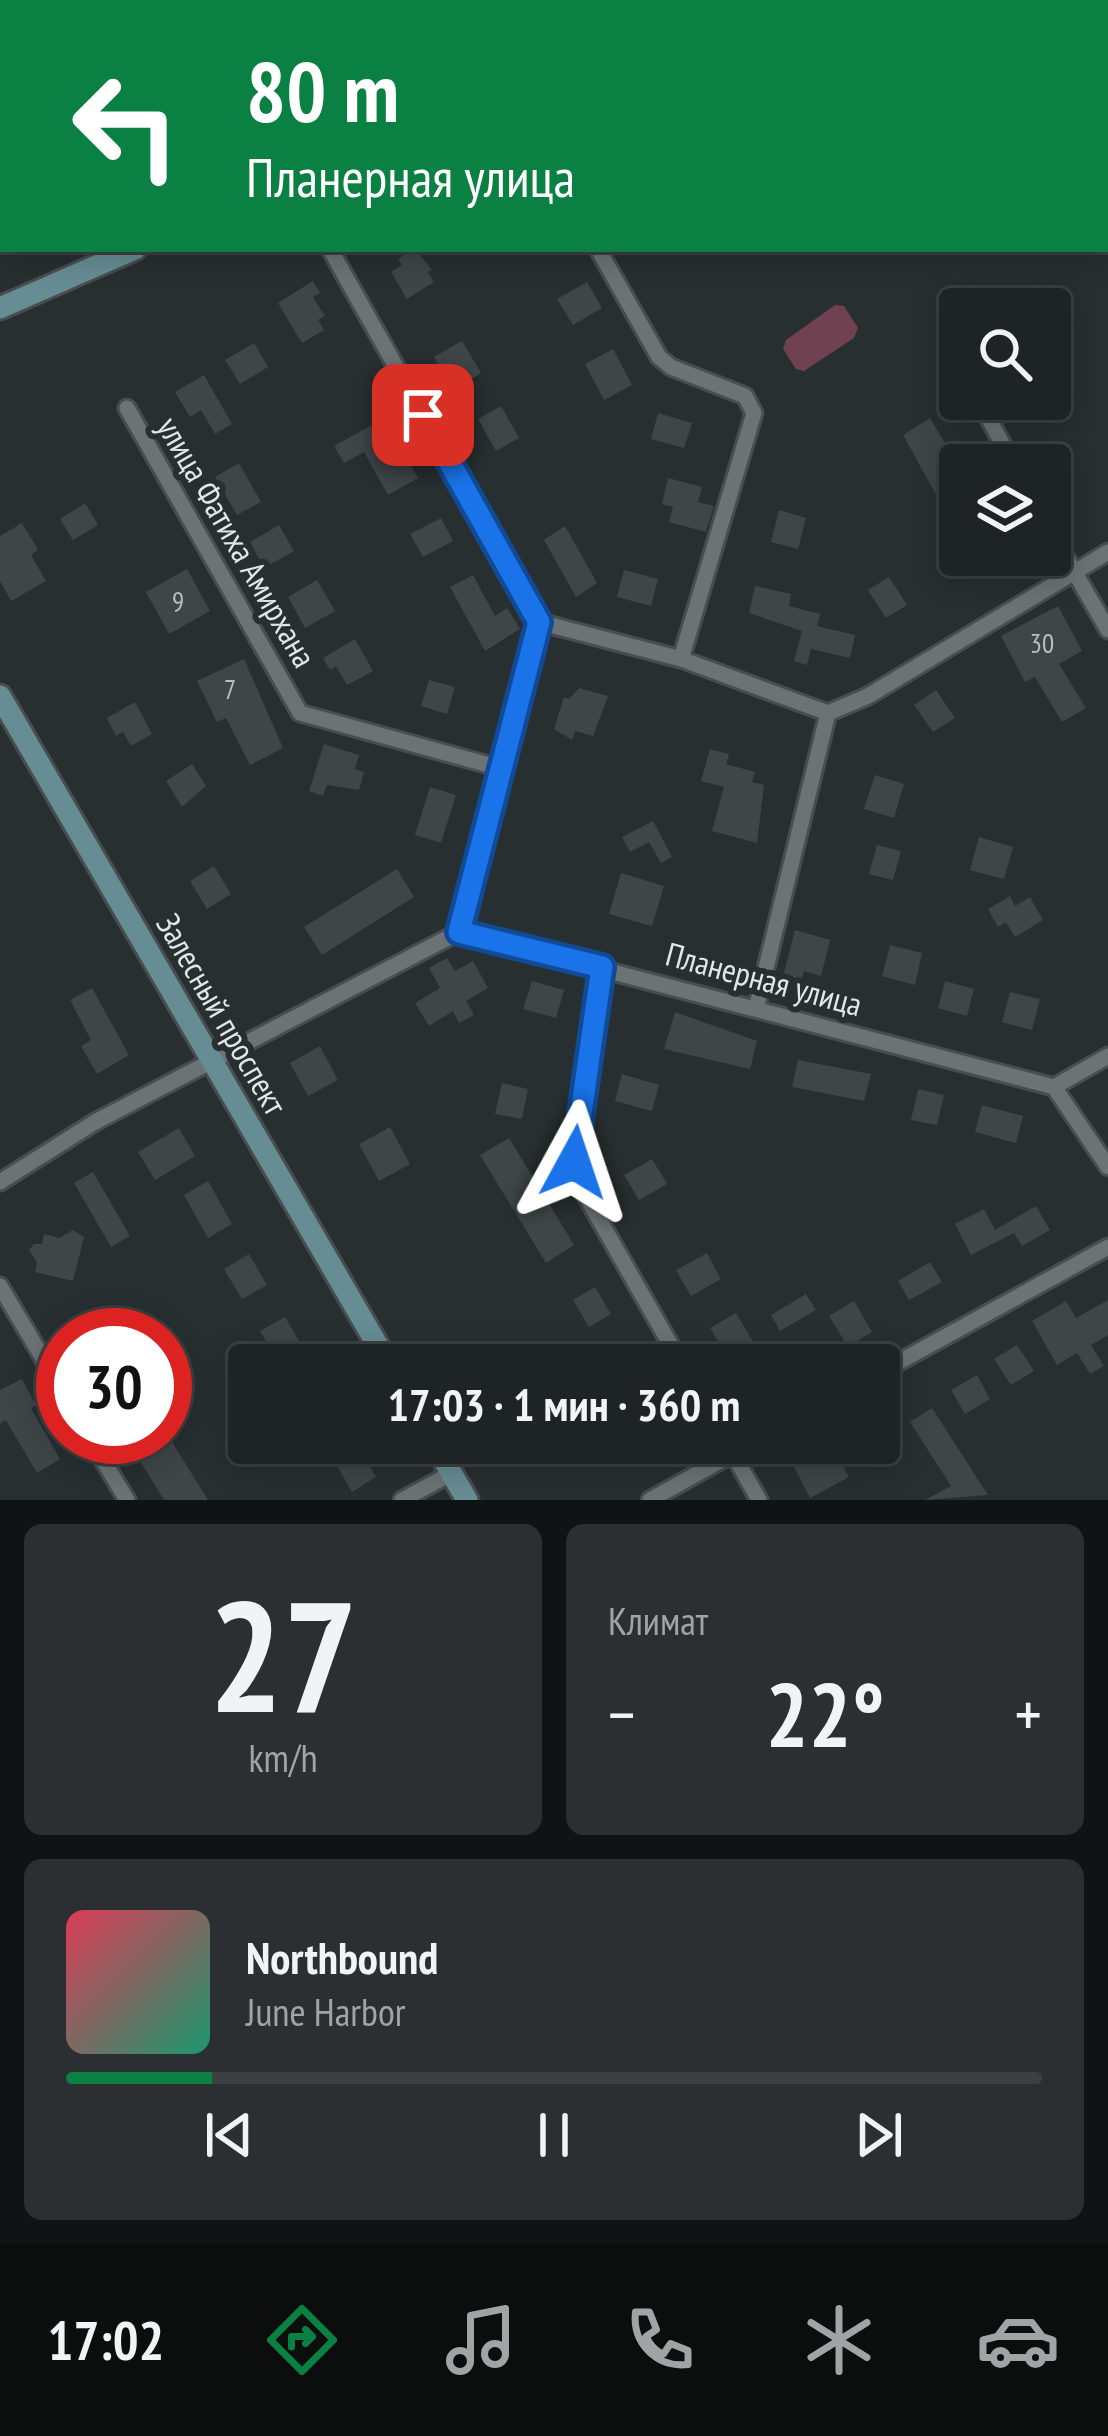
<!DOCTYPE html>
<html lang="ru">
<meta charset="utf-8">
<style>
body{margin:0;font-family:"PT Sans Narrow",sans-serif;background:#2b2f31;color:#f1f3f6;height:100vh;display:flex;flex-direction:column;font-size:45px;white-space:nowrap}
*{box-sizing:border-box;margin:0}
p{font-size:39px;color:#a1a4a6}
.icon{flex:none;width:66px;height:66px;fill:none;stroke:currentColor;stroke-width:2;stroke-linecap:round;stroke-linejoin:round}
.map{position:relative;height:1500px;overflow:hidden}
.sheet{display:flex;flex-direction:column;gap:24px;padding:24px;background:#101314;flex:1}
.sheet>*{flex:none}
.top-card{position:absolute;left:0px;top:0px;width:1110px;height:252px;box-shadow:0 6px 30px #0003,0 0 0 3px #3c4041;background:#0b8043;color:#fff;overflow:hidden}
.fabs{position:absolute;left:939px;top:288px;display:grid;gap:24px}
.fabs a{display:grid;place-items:center;width:132px;height:132px;border-radius:12px;background:#1e2324;box-shadow:0 6px 30px #0003,0 0 0 3px #3c4041;font-size:60px}
.speed{position:absolute;left:36px;top:1308px;display:flex;gap:24px;font-size:60px;font-weight:700;text-align:center}
.speed>*{display:grid;place-content:center;width:156px;height:156px;border-radius:50%;background:#1e2324;box-shadow:0 6px 30px #0003,0 0 0 3px #3c4041;line-height:1}
.speed .limit{border:18px solid #d22;background:#fff;color:#111}
.pin{position:absolute;display:grid;place-items:center;width:102px;height:102px;color:#fff;margin:-51px;border-radius:24px;box-shadow:0 6px 18px #0006}
.me{position:absolute;width:132px;margin:-66px;rotate:5deg;stroke-linejoin:round;filter:drop-shadow(0 0 9px #0008)}
.turn{display:flex;align-items:center;gap:42px;height:252px;padding:0 48px;font-size:54px}
.turn .icon{width:156px;height:156px;stroke-width:2.5}
.turn b{display:block;font-size:84px;line-height:102px}
.big{font-size:90px;font-weight:700;line-height:1.1}
.sheet .tile{flex:1;display:flex;flex-direction:column;justify-content:center;gap:18px;min-width:0;padding:0 42px;border-radius:18px;background:#2b2f31}
.sheet .dial{align-items:center;gap:0}
.dial b{font-size:156px;line-height:1}
.song{display:flex;align-items:center;gap:36px}
.cover{width:144px;height:144px;border-radius:18px;background:linear-gradient(135deg,hsl(350 70% 55%),hsl(160 70% 35%))}
.played{height:12px;border-radius:6px;background:linear-gradient(90deg,#0b8043 15%,#3c4041 15%)}
.keys{display:flex;justify-content:space-around;direction:ltr}
.heat{display:flex;justify-content:space-between;align-items:center;font-size:66px;direction:ltr}
.sheet .tiles{flex:1;display:grid;gap:24px;grid-template-columns:1fr 1fr}
.tile:last-child{grid-column:span 2}
.trip{position:absolute;left:228px;top:1344px;width:672px;height:120px;border-radius:12px;background:#1e2324;box-shadow:0 6px 30px #0003,0 0 0 3px #3c4041;font-weight:700;line-height:120px;text-align:center}
.menu{display:flex;height:192px;justify-content:space-around;align-items:center;background:#0c0e0e;color:#a1a4a6}
.menu .icon{width:84px;height:84px}
.menu .selected{color:#0b8043}
.menu b{font-size:54px;color:#f1f3f6}
.map>svg:first-child{display:block}
.green{fill:#704151}
.building{fill:#3f4648}
.lines{fill:none;stroke-linecap:round;stroke-linejoin:round}
.street-casing{stroke:#484d4e;stroke-width:21}
.secondary-casing{stroke:#484d4e;stroke-width:27}
.street{stroke:#6b7375;stroke-width:15}
.secondary{stroke:#668d94;stroke-width:21}
.route-casing{stroke:#114b97;stroke-width:30}
.route{stroke:#1a73e8;stroke-width:21}
.labels{text-anchor:middle;stroke-width:12;stroke-linejoin:round;paint-order:stroke}
.number-label{font-size:27px;fill:#babfc0}
.street-label{font-size:33px;fill:#e3e7e8;stroke:#282f30}
</style>
<div class="map">
<svg width="1108" height="1500" viewBox="0 0 1108 1500">
<rect width="100%" height="100%" fill="#282f30"/>
<path class="green" d="M835,305L844,306L858,328L854,338L804,371L796,369L783,349L786,340Z"/>
<path class="building" d="M415,249L432,270L428,272L434,282L407,299L391,272L402,265L398,259Z
M313,281L320,293L313,297L325,316L318,320L324,330L302,343L278,303Z
M587,282L602,308L573,325L557,299Z
M462,341L481,373L453,390L434,357Z
M254,343L268,367L240,384L225,360Z
M613,349L632,385L604,400L585,364Z
M204,375L232,424L215,434L201,410L190,417L175,392Z
M501,406L519,438L496,451L478,419Z
M658,413L692,423L684,448L651,439Z
M930,418L960,469V489L939,500L903,435Z
M383,419L418,478L388,495L364,452L344,463L334,446Z
M239,463L261,502L237,515L215,477Z
M668,478L702,487L698,502L714,506L706,532L669,522L673,507L662,504Z
M85,503L98,525L73,540L60,519Z
M779,510L806,518L798,549L771,542Z
M441,518L453,541L423,557L410,534Z
M22,523L38,550L31,555L46,581L11,601L0,581V536Z
M279,525L294,551L264,568L250,542Z
M565,526L597,583L576,597L544,540Z
M187,569L210,611L169,634L146,592Z
M624,570L658,579L651,606L617,597Z
M473,575L495,616L507,608L520,629L485,651L450,587Z
M889,577L907,605L886,618L868,590Z
M317,580L335,611L305,628L288,597Z
M755,586L791,594L789,606L820,614L817,626L855,635L850,658L811,649L807,665L794,661L802,631L749,613Z
M1058,606L1082,651L1059,664L1086,708L1062,722L1035,677L1025,682L1001,636Z
M355,639L373,671L347,685L336,666L330,670L323,658Z
M244,659L283,748L250,765L226,718L217,722L197,681Z
M429,680L455,687L447,714L421,706Z
M579,688L608,696L593,736L575,731L572,740L554,729L564,697L569,699Z
M936,690L955,718L933,732L914,705Z
M135,702L152,734L131,746L123,732L116,736L107,718Z
M324,744L359,755L355,769L364,772L359,790L327,785L323,796L309,791Z
M710,749L729,754L726,764L755,772L752,782L764,785L757,843L712,831L724,787L701,781Z
M192,764L206,786L182,807L166,781Z
M875,775L904,784L894,818L864,809Z
M430,787L456,795L441,843L415,835Z
M653,821L672,857L661,863L649,842L630,852L622,837Z
M979,837L1013,847L1004,879L970,870Z
M877,845L901,851L893,880L869,874Z
M214,866L231,894L207,909L190,881Z
M397,869L414,897L322,955L304,927Z
M621,873L664,886L652,926L609,914Z
M1010,896L1015,906L1030,897L1043,920L1015,937L1006,922L998,927L988,909Z
M795,930L830,940L821,976L804,971L798,992L780,988Z
M890,945L922,953L915,985L882,976Z
M447,958L455,971L473,961L488,988L466,1001L474,1015L459,1023L453,1011L429,1026L415,1003L440,988L429,968Z
M532,981L564,990L556,1018L523,1009Z
M945,981L974,989L967,1016L938,1008Z
M92,988L129,1055L97,1074L81,1046L91,1040L70,1000Z
M1010,992L1040,999L1032,1030L1002,1022Z
M675,1012L757,1041L750,1069L664,1049Z
M320,1046L338,1080L308,1096L290,1063Z
M798,1060L871,1074L864,1101L792,1087Z
M622,1074L659,1085L652,1111L615,1101Z
M502,1083L528,1089L522,1119L495,1114Z
M918,1089L944,1095L937,1125L911,1120Z
M982,1105L1023,1116L1016,1143L975,1132Z
M390,1127L410,1164L379,1181L359,1144Z
M179,1128L195,1156L155,1180L138,1152Z
M509,1138L574,1245L546,1263L480,1155Z
M652,1159L667,1184L639,1200L624,1175Z
M93,1172L130,1236L111,1247L74,1183Z
M208,1181L232,1224L208,1238L184,1195Z
M1036,1206L1050,1230L1022,1246L1014,1233L971,1255L955,1224L984,1209L995,1230Z
M73,1230L84,1237L73,1281L35,1272L37,1262L29,1250L34,1244H42L44,1234L59,1238Z
M707,1253L721,1279L691,1296L676,1270Z
M249,1254L267,1285L242,1299L224,1269Z
M930,1262L942,1282L909,1300L898,1281Z
M595,1287L611,1314L589,1327L573,1300Z
M806,1294L816,1310L780,1331L771,1315Z
M1108,1300V1335L1091,1345L1104,1366L1090,1374L1077,1353L1057,1365L1032,1321L1066,1301L1076,1318Z
M854,1301L872,1332L848,1347L829,1316Z
M736,1313L755,1345L747,1350L756,1365H732L710,1328Z
M285,1317L303,1348L278,1362L260,1331Z
M1017,1345L1034,1371L1011,1385L994,1359Z
M977,1375L990,1399L965,1414L951,1390Z
M22,1379L36,1405L31,1408L60,1459L37,1473L6,1420L0,1424V1390Z
M932,1408L977,1478L988,1495L925,1500L951,1486L910,1422Z
M152,1437H169L208,1500H164L132,1448Z
M356,1443L376,1477L352,1492L332,1457Z
M831,1444L849,1477L810,1498L793,1465Z"/>
<g class="lines">
<defs>
<path id="street" d="M189,0L191,3
M382,3L387,0
M0,191L3,190
M1107,219H1108
M330,249L539,622L459,932
M598,249L659,357L671,367L745,396L754,413L681,659
M954,356L960,366
M978,399L1014,465
M127,408L300,713L500,768
M1050,530L1108,630
M539,622L681,659L828,713L756,1009
M828,713L868,696L1108,552
M459,932L1054,1087
M602,967L574,1163L587,1198L682,1365
M1054,1087L1108,1167
M1054,1087L1108,1056
M0,1182L95,1122L459,932
M0,1286L63,1392
M879,1373L1108,1247
M89,1437L127,1500
M727,1443L759,1500
M402,1500L452,1473
M650,1500L752,1443"/>
<path id="secondary" d="M575,3L580,0
M0,308L135,249
M0,696L389,1365
M434,1443L467,1500"/>
</defs>
<use href="#street" class="street-casing"/>
<use href="#secondary" class="secondary-casing"/>
<use href="#street" class="street"/>
<use href="#secondary" class="secondary"/>
</g>
<g class="lines">
<defs>
<path id="route" d="M423,415L539,622L459,932L602,967L574,1162"/>
</defs>
<use href="#route" class="route-casing"/>
<use href="#route" class="route"/>
</g>
<g class="labels">
<g class="number-label">
<text x="178" y="611">9</text>
<text x="1042" y="653">30</text>
<text x="230" y="699">7</text>
</g>
<g class="street-label">
<text transform="translate(237 542) rotate(60)" y="12">улица Фатиха Амирхана</text>
<text transform="translate(764 979) rotate(15)" y="12">Планерная улица</text>
<text transform="translate(222 1014) rotate(60)" y="12">Залесный проспект</text>
</g>
</g>
</svg>
<div class="fabs">
<a><svg class="icon" aria-label="search" viewBox="0 0 24 24"><circle cx="10" cy="10" r="6"/><path d="M15 15l6 6"/></svg></a>
<a><svg class="icon" aria-label="layers" viewBox="0 0 24 24"><path d="M12 4l9 5-9 5-9-5zM3 14l9 5 9-5"/></svg></a>
</div>
<div class="speed"><div class="limit">30</div></div>
<div class="pin" style="left:423px;top:415px;background:#d93025"><svg class="icon" aria-label="arrive" viewBox="0 0 24 24"><path d="M6 21V4h12l-3 4 3 4H6"/></svg></div>
<svg class="me" style="left:574px;top:1162px" viewBox="-20 -20 40 40"><path d="M0-17L14 15 0 8-14 15z" fill="#1a73e8" stroke="#fff" stroke-width="4"/></svg>
<div class="trip">17:03 · 1 мин · 360 m</div>
<div class="top-card">
<div class="turn"><svg class="icon" aria-label="left" viewBox="0 0 24 24"><path d="M17 20v-9H6M10 6l-5 5 5 5"/></svg><div><b>80 m</b>Планерная улица</div></div>
</div>
</div>
<section class="sheet">
<div class="tiles">
<div class="tile dial"><b>27</b><p>km/h</p></div>
<div class="tile"><p>Климат</p>
<div class="heat"><a>−</a><b class="big">22°</b><a>+</a></div>
</div>
<div class="tile">
<div class="song"><i class="cover"></i><div><b>Northbound</b><p>June Harbor</p></div></div>
<div class="played"></div>
<div class="keys"><svg class="icon" aria-label="previous" viewBox="0 0 24 24"><path d="M18 5L8 12l10 7zM5 5v14"/></svg><svg class="icon" aria-label="pause" viewBox="0 0 24 24"><path d="M8 5v14M16 5v14"/></svg><svg class="icon" aria-label="next" viewBox="0 0 24 24"><path d="M6 5l10 7-10 7zM19 5v14"/></svg></div>
</div>
</div>
</section>
<nav class="menu">
<b>17:02</b>
<svg class="icon selected" aria-label="directions" viewBox="0 0 24 24"><path d="M12 3l9 9-9 9-9-9zM9 14v-3h6M13 9l2 2-2 2"/></svg>
<svg class="icon" aria-label="music" viewBox="0 0 24 24"><path d="M9 18V5l10-2v13"/><circle cx="6" cy="18" r="3"/><circle cx="16" cy="16" r="3"/></svg>
<svg class="icon" aria-label="phone" viewBox="0 0 24 24"><path d="M5 4h4l2 5-3 2q2 4 5 5l2-3 5 2v4C11 20 4 13 5 4z"/></svg>
<svg class="icon" aria-label="climate" viewBox="0 0 24 24"><path d="M12 3v18M4 7l16 10M4 17L20 7"/></svg>
<svg class="icon" aria-label="car" viewBox="0 0 24 24"><path d="M5 17H2v-5l4-1 3-4h7l3 4 3 1v5h-3M9 17h6M6 11h13"/><circle cx="7" cy="17" r="2"/><circle cx="17" cy="17" r="2"/></svg>
</nav>
